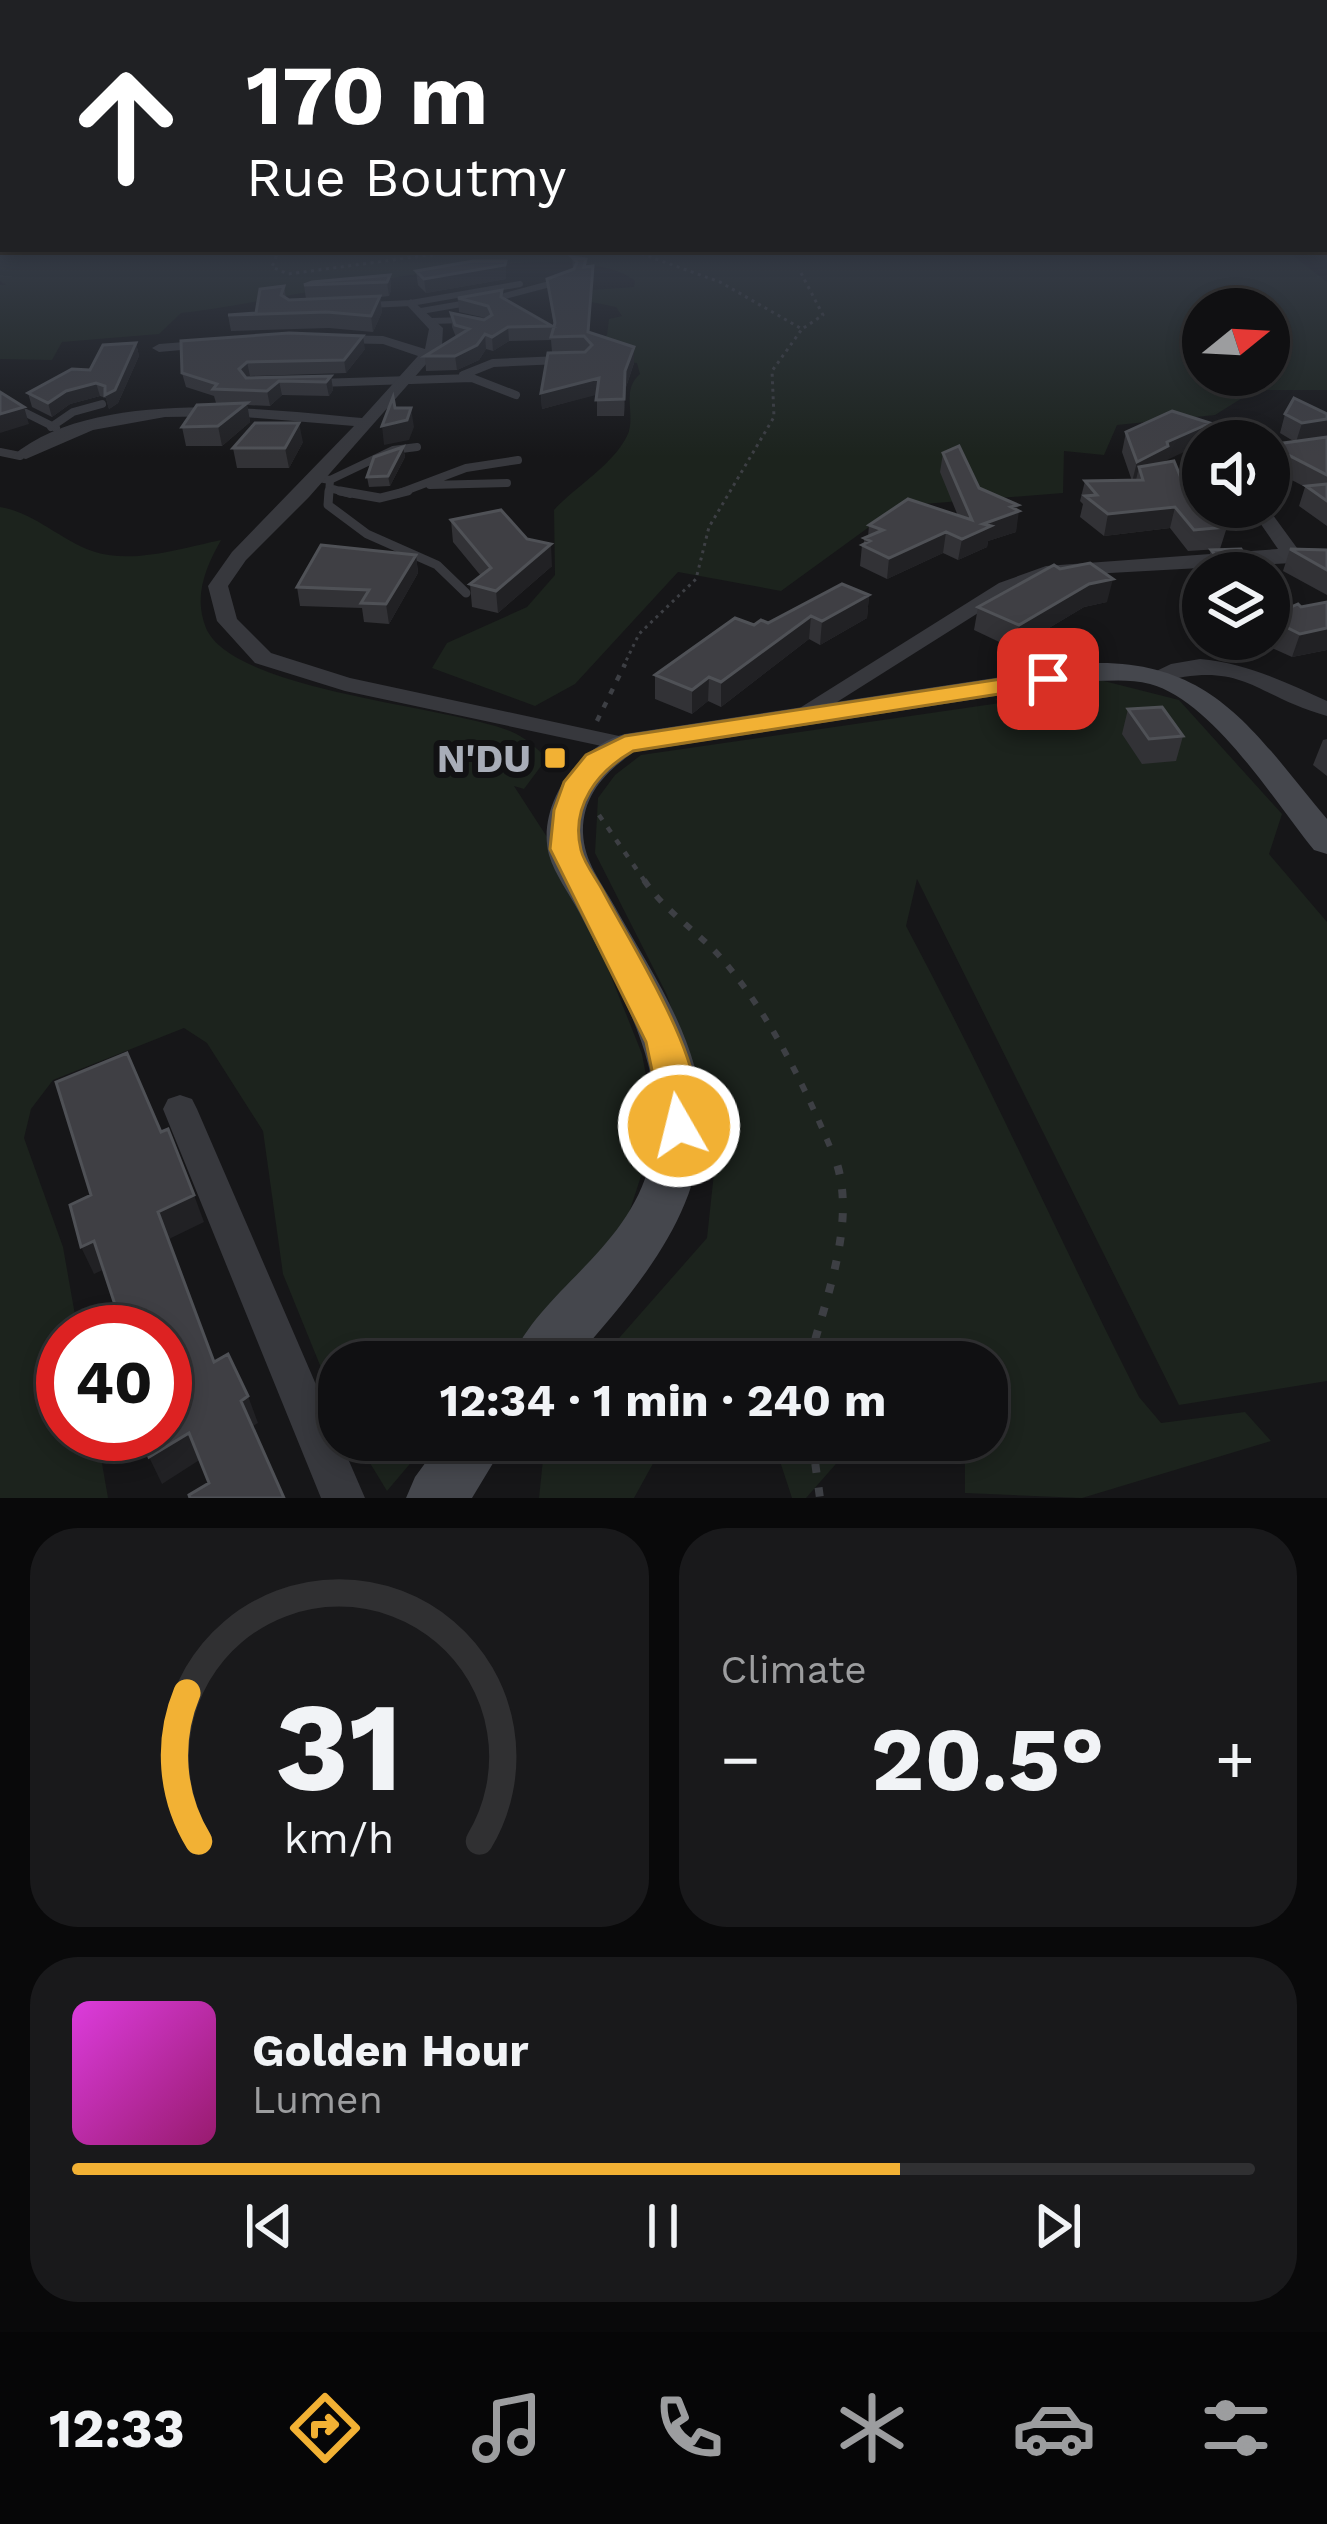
<!DOCTYPE html>
<meta charset="utf-8">
<style>
body{margin:0;font-family:"Work Sans",sans-serif;background:#19191b;color:#f1f3f6;height:100vh;display:flex;flex-direction:column;font-size:45px;white-space:nowrap}
*{box-sizing:border-box;margin:0}
p{font-size:39px;color:#9c9d9f}
.icon{flex:none;width:66px;height:66px;fill:none;stroke:currentColor;stroke-width:2;stroke-linecap:round;stroke-linejoin:round}
.map{position:relative;height:1498px;overflow:hidden}
.panel{display:flex;flex-direction:column;gap:30px;padding:30px;background:#09090a;flex:1}
.panel>*{flex:none}
.guide{position:absolute;left:0px;top:0px;width:1329px;height:252px;box-shadow:0 6px 18px #0003,0 0 0 3px #303032;background:#202124;color:#fff;overflow:hidden}
.needle{width:78px;rotate:72deg}
.controls{position:absolute;left:1182px;top:288px;display:grid;gap:24px}
.controls a{display:grid;place-items:center;width:108px;height:108px;border-radius:50%;background:#101012;box-shadow:0 6px 18px #0003,0 0 0 3px #303032;font-size:60px}
.speed{position:absolute;left:36px;top:1305px;display:flex;gap:24px;font-size:60px;font-weight:700;text-align:center}
.speed>*{display:grid;place-content:center;width:156px;height:156px;border-radius:50%;background:#101012;box-shadow:0 6px 18px #0003,0 0 0 3px #303032;line-height:1}
.speed .limit{border:18px solid #d22;background:#fff;color:#111}
.pin{position:absolute;display:grid;place-items:center;width:102px;height:102px;color:#fff;margin:-51px;border-radius:24px;box-shadow:0 6px 18px #0006}
.me{position:absolute;width:132px;margin:-66px;rotate:352deg;stroke-linejoin:round;filter:drop-shadow(0 0 9px #0008)}
.turn{display:flex;align-items:center;gap:42px;height:252px;padding:0 48px;font-size:54px}
.turn .icon{width:156px;height:156px;stroke-width:2.5}
.turn b{display:block;font-size:84px;line-height:102px}
.big{font-size:90px;font-weight:700;line-height:1.1}
.panel .widget{flex:1;display:flex;flex-direction:column;justify-content:center;gap:18px;min-width:0;padding:0 42px;border-radius:48px;background:#19191b}
.panel .dial{align-items:center;gap:0}
.dial svg{height:312px;overflow:visible;fill:none;stroke:#303032;stroke-width:7;stroke-linecap:round;text-anchor:middle}
.dial text{fill:#f1f3f6;stroke:none}
.song{display:flex;align-items:center;gap:36px}
.cover{width:144px;height:144px;border-radius:18px;background:linear-gradient(135deg,hsl(300 70% 55%),hsl(320 70% 35%))}
.played{height:12px;border-radius:6px;background:linear-gradient(90deg,#f2b134 70%,#303032 70%)}
.keys{display:flex;justify-content:space-around;direction:ltr}
.heat{display:flex;justify-content:space-between;align-items:center;font-size:66px;direction:ltr}
.panel .tiles{flex:1;display:grid;gap:30px;grid-template-columns:1fr 1fr}
.widget:last-child{grid-column:span 2}
.trip{position:absolute;left:318px;top:1341px;width:690px;height:120px;border-radius:48px;background:#101012;box-shadow:0 6px 18px #0003,0 0 0 3px #303032;font-weight:700;line-height:120px;text-align:center}
.tabs{display:flex;height:192px;justify-content:space-around;align-items:center;background:#060607;color:#9c9d9f}
.tabs .icon{width:84px;height:84px}
.tabs .on{color:#f2b134}
.tabs b{font-size:54px;color:#f1f3f6}
.map>svg:first-child{display:block}
.green{fill:#1c231d;fill-rule:evenodd}
.lines{fill:none;stroke-linecap:round;stroke-linejoin:round}
.path-far3{stroke:#3d3f44;stroke-width:3;stroke-dasharray:3 4.5;stroke-linecap:butt}
.path-far2{stroke:#3d3f44;stroke-width:4.5;stroke-dasharray:6 9;stroke-linecap:butt}
.path-far1{stroke:#3d3f44;stroke-width:6;stroke-dasharray:8 12;stroke-linecap:butt}
.path{stroke:#3d3f44;stroke-width:8;stroke-dasharray:9 15;stroke-linecap:butt}
.lane-far2{stroke:#37383d;stroke-width:6}
.lane-far1{stroke:#37383d;stroke-width:8}
.lane{stroke:#37383d;stroke-width:9}
.street{fill:#37383d;fill-rule:evenodd}
.secondary{fill:#45474d;fill-rule:evenodd}
.wall{fill:#323236}
.shaded-wall{fill:#212124}
.building{fill:#3f3f44;stroke:#4f5156;stroke-width:3}
.route{fill:#f2b134;stroke:#9d7322;stroke-width:3}
.poi-dot{fill:#f2b134;stroke:#111113;stroke-width:4.5}
.labels{text-anchor:middle;stroke-width:12;stroke-linejoin:round;paint-order:stroke}
.poi-label{font-size:39px;font-weight:bold;fill:#a8adb8;stroke:#111113;text-anchor:end}
</style>
<div class="map">
<svg width="1327" height="1498" viewBox="0 0 1327 1498">
<rect width="100%" height="100%" fill="#161618"/>
<path class="green" d="M0,247L1285,249L1327,282V390H1255L1215,415L1117,425L1104,455L1064,451L1063,493L898,506L781,591L678,572L575,684L535,706L432,668L447,643L527,607L555,575L554,510C576,486 612,466 627,436C637,416 620,391 640,374L637,363L612,361L600,339L607,335L609,319L622,316L616,307L547,293L634,287L635,281C571,228 273,304 181,313L159,334L62,342L52,360L0,359V285H6L0,281ZM1203,309H1269V375H1203Z
M0,507C35,513 59,539 92,551C131,565 183,548 221,540C206,567 193,596 206,628C233,691 448,706 510,731C525,737 535,747 547,758L524,789L514,786L569,871L642,1054L656,1130L627,1219L546,1318L503,1362H339V1412L283,1274L263,1131L207,1043L184,1028L53,1080L31,1109L24,1138L63,1247L78,1332H63V1434H97L108,1498H0Z
M1096,679L1179,700L1282,814L1269,854L1327,922V1381L1179,1405L917,879L906,926C989,1081 1060,1241 1139,1397L1161,1423L1245,1412L1271,1441L1082,1498L965,1493V1440H987V1362H921L883,1356L880,1362H598L707,1238L717,1145L667,995L595,853L598,798L615,775L641,755L1000,703L995,699Z
M356,1440H430L387,1491Z
M545,1440H666L634,1498H539Z
M773,1440H857L806,1498H792Z"/>
<g class="lines">
<path class="path-far3" d="M279,249L272,267L288,274L474,249H570
M801,273L823,315L802,329
M623,667L639,634L696,579L709,527L774,417L772,371L802,329L720,282L628,249"/>
<path class="path-far2" d="M597,721L625,664
M599,815L646,883"/>
<path class="path-far1" d="M644,880C666,913 698,931 723,960C772,1018 805,1087 834,1156"/>
<path class="path" d="M809,1362C825,1299 860,1217 833,1153
M812,1440L820,1498"/>
<path class="lane-far2" d="M505,296L561,281
M369,305L411,303L520,284
M421,311L473,302
M431,321L465,320"/>
<path class="lane-far1" d="M463,375L493,363L560,360
M318,383L472,378L516,395
M26,413L56,428
M51,427L73,412L102,404
M0,452L20,456
M313,477L330,480L329,494
M330,480L393,450L417,447
M430,485L507,483
M330,488L350,494
M397,494L466,468L518,460"/>
<path class="lane" d="M329,491L328,505L367,534L437,565L466,593
M340,491L380,498L408,491"/>
<path class="street" d="M411,299L443,328L442,346L309,497L246,560L228,586L237,619L271,653L350,678L633,739L637,744L633,749L625,751L345,691L255,663L217,621L208,586L232,552L354,426L233,416L165,417L93,430L26,459L12,456C96,387 261,409 362,418L418,356L383,344L335,343L328,339L335,335L383,336L425,349L429,329L405,303Z
M210,340L215,341V347L159,352L152,348L159,344Z
M1249,507H1267L1297,548L1327,549V561L1056,576L1013,591L799,726L791,728L779,721L999,583L1046,566L1278,549Z
M1200,659C1246,663 1285,682 1327,701V716C1252,695 1244,659 1157,683L1146,676L1171,664Z
M180,1095L192,1099L197,1109L365,1498H321L163,1109L168,1099Z"/>
<path class="secondary" d="M1093,663C1215,660 1256,735 1327,819V854L1314,850C1274,801 1213,701 1150,684C1131,679 1112,681 1093,681L634,752C605,772 582,796 583,833C584,862 602,883 615,907C652,974 705,1047 702,1126C699,1221 631,1294 573,1362H510C540,1289 628,1252 650,1162C673,1072 618,988 579,912C569,893 555,875 549,855C536,806 578,746 625,734Z
M442,1440H507L472,1498H406L415,1477Z"/>
</g>
<path class="wall" d="M572,257L586,267L593,266L589,333L634,363L626,387L624,416H597V394L542,409L541,393L585,351L552,352L551,340L509,341L493,351L486,349L479,360L457,370L426,371L425,356L456,337L452,327L451,313L486,318L459,312L458,298H502L552,326V333L554,327L547,279L573,270Z
M506,261V279L426,293L418,285L416,271Z
M390,275L391,290L389,296L380,297L382,312L373,332L329,328L231,331L228,315L256,313L284,286L286,298L289,300L306,299L304,285Z
M181,341L365,349L346,373L250,376L247,378L331,376L333,390L329,396L282,395L270,406L247,405L250,422L222,446H186L182,427L227,404L216,403L214,396L186,387L182,373Z
M136,343L139,356L118,403L109,409L106,398L100,396L70,404L52,417L32,407L28,393L90,370Z
M1285,414L1327,437V526L1299,506L1305,487L1269,468V445L1295,442L1280,433Z
M1126,432L1165,461L1190,500L1227,527L1220,549L1188,551L1170,528L1104,536L1080,517L1083,504L1080,501L1085,481H1132L1122,452Z
M303,442L289,468H237L233,448Z
M403,447L405,457L390,486L369,487L367,477Z
M943,453L979,488L1017,510L1016,532L988,541L987,547L958,560L943,553L887,579L860,566L862,545L864,544V538L868,537L869,525L958,516L940,472Z
M451,520L552,566L498,613L472,607L470,584L481,576L453,542Z
M1290,549L1327,550V595L1283,571Z
M1211,550L1256,573H1205Z
M416,555L418,573L389,624L364,622L362,608L300,606L297,587Z
M869,595L867,618L820,645L809,639L721,707L708,701L692,714L655,699V675L754,625L768,623Z
M1107,602L1084,607L1014,649L974,630L978,607Z
M1327,602V650L1292,657L1272,648V635L1280,612Z
M1128,709L1183,736L1176,761L1142,764L1122,734Z
M1327,739V776L1313,765L1323,740Z"/>
<path class="shaded-wall" d="M506,261V279L426,293L424,279Z
M390,275L391,290L389,296L387,282Z
M380,296L382,312L373,332L371,316Z
M508,327L509,341L493,351L492,337Z
M485,334L486,349L479,360L457,370L455,356Z
M363,336L365,349L346,373L344,360Z
M136,343L139,356L118,403L109,409L105,395Z
M634,347V363L626,387L624,416L625,371Z
M247,362L250,376L242,383L239,369Z
M331,376L333,390L329,396L326,382Z
M599,378L600,394L542,409L541,393Z
M279,381L282,395L270,406L267,391Z
M96,383L100,396L70,404L52,417L48,403L66,391Z
M247,403L250,422L222,446L218,426Z
M24,407L29,424L0,433V414Z
M411,408L414,427L409,440L384,445L382,426Z
M1327,419V437L1296,442L1302,423Z
M299,423L303,442L289,468L285,448Z
M1210,423L1203,443L1165,461L1163,466L1139,467L1136,480L1132,482L1137,462L1167,442Z
M403,447L405,457L390,486L388,476Z
M1018,505L1016,512L1019,511L1016,532L988,541L987,547L958,560L962,539Z
M1175,507L1170,528L1104,536L1108,514Z
M946,532L943,553L887,579L889,558Z
M551,544L552,566L498,613L496,591Z
M416,555L418,573L389,624L386,604Z
M1113,579L1107,602L1084,607L1014,649L1019,625L1089,584Z
M869,595L867,618L820,645L822,621Z
M811,616L809,639L721,707V682Z
M1327,628V650L1292,657L1300,634Z
M709,677L708,701L692,714V690Z
M194,1195L204,1222L169,1239L158,1212Z
M94,1241L107,1268L94,1274L81,1247Z
M248,1396L258,1423L251,1427L241,1401Z
M189,1433L201,1459L162,1484L149,1457Z"/>
<path class="building" d="M572,257L586,259L584,267L593,266L588,332L634,347L625,371L624,399L596,400L599,378L541,393L548,353L585,352L592,345L584,336L551,337L555,323L547,279L574,269L577,262Z
M473,261H506L505,265L424,279L416,271Z
M390,275L387,282L304,285L312,282Z
M284,286L281,295L289,300L380,296L371,316L327,312L228,315L256,313L260,289Z
M502,290L501,297L552,326L508,327L492,337L485,334L477,345L455,356H425L469,329L455,325L451,313L484,320L492,315L488,306L458,298Z
M289,333L363,336L344,360L247,362L239,369L246,378L331,376L326,382L279,381L267,391L213,389L217,384L182,373L181,341Z
M136,343L115,390L105,395V386L96,383L66,391L48,403L28,393L72,369L90,370L103,345Z
M0,392L24,407L0,414Z
M393,397L395,408H411L407,420L382,426Z
M1294,398L1327,414V419L1302,423L1285,414Z
M247,403L218,426L182,427L197,405Z
M1172,411L1210,423L1167,442L1168,446L1137,462L1126,432Z
M255,423H299L285,448H233Z
M1327,437V475L1269,445Z
M959,446L979,488L1018,505L1011,507L1019,511L983,524L991,526L962,539L946,532L889,558L862,545L870,541L864,538L883,530L869,525L908,499L972,520L943,453Z
M403,447L388,476L367,477L374,457Z
M1174,461L1190,500H1203V507H1213L1227,527L1194,530L1175,507L1108,514L1085,496L1097,495L1085,481L1143,480L1139,467Z
M1327,484V501L1306,486Z
M501,510L527,539L551,544L496,591L470,584L491,568L451,520Z
M321,545L416,555L386,604L361,603L369,590L297,587Z
M1241,549L1256,573H1230L1211,550Z
M1290,549L1327,550V570Z
M1090,563L1113,579L1089,584L1019,625L978,607L1054,565L1060,569Z
M842,584L869,595L822,621L811,616L721,682L709,677L692,690L655,675L735,618L754,625L761,620L768,623Z
M1327,602V628L1300,634L1280,624V612L1298,604L1301,607Z
M1162,707L1183,736L1149,739L1128,709Z
M127,1053L161,1132L168,1129L194,1195L158,1212L214,1362L228,1354L248,1396L241,1401L284,1498H190L189,1495L209,1483L189,1433L149,1457L140,1434H165V1332H124L94,1241L81,1247L70,1205L91,1195L56,1082Z"/>
<linearGradient id="sky" x2="0" y2="1"><stop stop-color="#0c0c0d"/><stop offset="0.54" stop-color="#363c48"/><stop offset="1" stop-color="#363c48" stop-opacity="0"/></linearGradient>
<rect width="1327" height="457" fill="url(#sky)"/>
<path class="route" d="M1048,672L1060,679L1057,685L633,751C598,771 570,806 581,850C584,863 596,878 603,891C630,943 721,1081 693,1137L679,1142L666,1137L646,1042L550,849L554,810L564,782L586,755L625,736Z"/>
<rect class="poi-dot" x="543" y="746" width="24" height="24" rx="6"/>
<g class="labels">
<g class="poi-label">
<text x="531" y="772">N'DU</text>
</g>
</g>
</svg>
<div class="controls">
<a><svg class="needle" viewBox="-14 -14 28 28"><path d="M0-13l5 13h-10z" fill="#e53935"/><path d="M0 13l5-13h-10z" fill="#9c9d9f"/></svg></a>
<a><svg class="icon" aria-label="sound" viewBox="0 0 24 24"><path d="M4 9h4l5-4v14l-5-4H4zM17 9q2 3 0 6"/></svg></a>
<a><svg class="icon" aria-label="layers" viewBox="0 0 24 24"><path d="M12 4l9 5-9 5-9-5zM3 14l9 5 9-5"/></svg></a>
</div>
<div class="speed"><div class="limit">40</div></div>
<div class="pin" style="left:1048px;top:679px;background:#d93025"><svg class="icon" aria-label="arrive" viewBox="0 0 24 24"><path d="M6 21V4h12l-3 4 3 4H6"/></svg></div>
<svg class="me" style="left:679px;top:1126px" viewBox="-20 -20 40 40"><circle r="17" fill="#f2b134" stroke="#fff" stroke-width="3"/><path d="M0-11L8 9 0 5-8 9z" fill="#fff"/></svg>
<div class="trip">12:34 · 1 min · 240 m</div>
<div class="guide">
<div class="turn"><svg class="icon" aria-label="ahead" viewBox="0 0 24 24"><path d="M12 20V5M6 11l6-6 6 6"/></svg><div><b>170 m</b>Rue Boutmy</div></div>
</div>
</div>
<section class="panel">
<div class="tiles">
<div class="widget dial"><svg viewBox="0 0 100 80">
<path d="M14 69A42 42 0 1 1 86 69"/>
<path d="M14 69A42 42 0 0 1 11 31" stroke="#f2b134"/>
<text x="50" y="56" font-size="32" font-weight="700">31</text>
<text x="50" y="72" font-size="11">km/h</text>
</svg></div>
<div class="widget"><p>Climate</p>
<div class="heat"><a>−</a><b class="big">20.5°</b><a>+</a></div>
</div>
<div class="widget">
<div class="song"><i class="cover"></i><div><b>Golden Hour</b><p>Lumen</p></div></div>
<div class="played"></div>
<div class="keys"><svg class="icon" aria-label="previous" viewBox="0 0 24 24"><path d="M18 5L8 12l10 7zM5 5v14"/></svg><svg class="icon" aria-label="pause" viewBox="0 0 24 24"><path d="M8 5v14M16 5v14"/></svg><svg class="icon" aria-label="next" viewBox="0 0 24 24"><path d="M6 5l10 7-10 7zM19 5v14"/></svg></div>
</div>
</div>
</section>
<nav class="tabs">
<b>12:33</b>
<svg class="icon on" aria-label="directions" viewBox="0 0 24 24"><path d="M12 3l9 9-9 9-9-9zM9 14v-3h6M13 9l2 2-2 2"/></svg>
<svg class="icon" aria-label="music" viewBox="0 0 24 24"><path d="M9 18V5l10-2v13"/><circle cx="6" cy="18" r="3"/><circle cx="16" cy="16" r="3"/></svg>
<svg class="icon" aria-label="phone" viewBox="0 0 24 24"><path d="M5 4h4l2 5-3 2q2 4 5 5l2-3 5 2v4C11 20 4 13 5 4z"/></svg>
<svg class="icon" aria-label="climate" viewBox="0 0 24 24"><path d="M12 3v18M4 7l16 10M4 17L20 7"/></svg>
<svg class="icon" aria-label="car" viewBox="0 0 24 24"><path d="M5 17H2v-5l4-1 3-4h7l3 4 3 1v5h-3M9 17h6M6 11h13"/><circle cx="7" cy="17" r="2"/><circle cx="17" cy="17" r="2"/></svg>
<svg class="icon" aria-label="filters" viewBox="0 0 24 24"><path d="M4 7h16M4 17h16"/><circle cx="9" cy="7" r="2"/><circle cx="15" cy="17" r="2"/></svg>
</nav>
